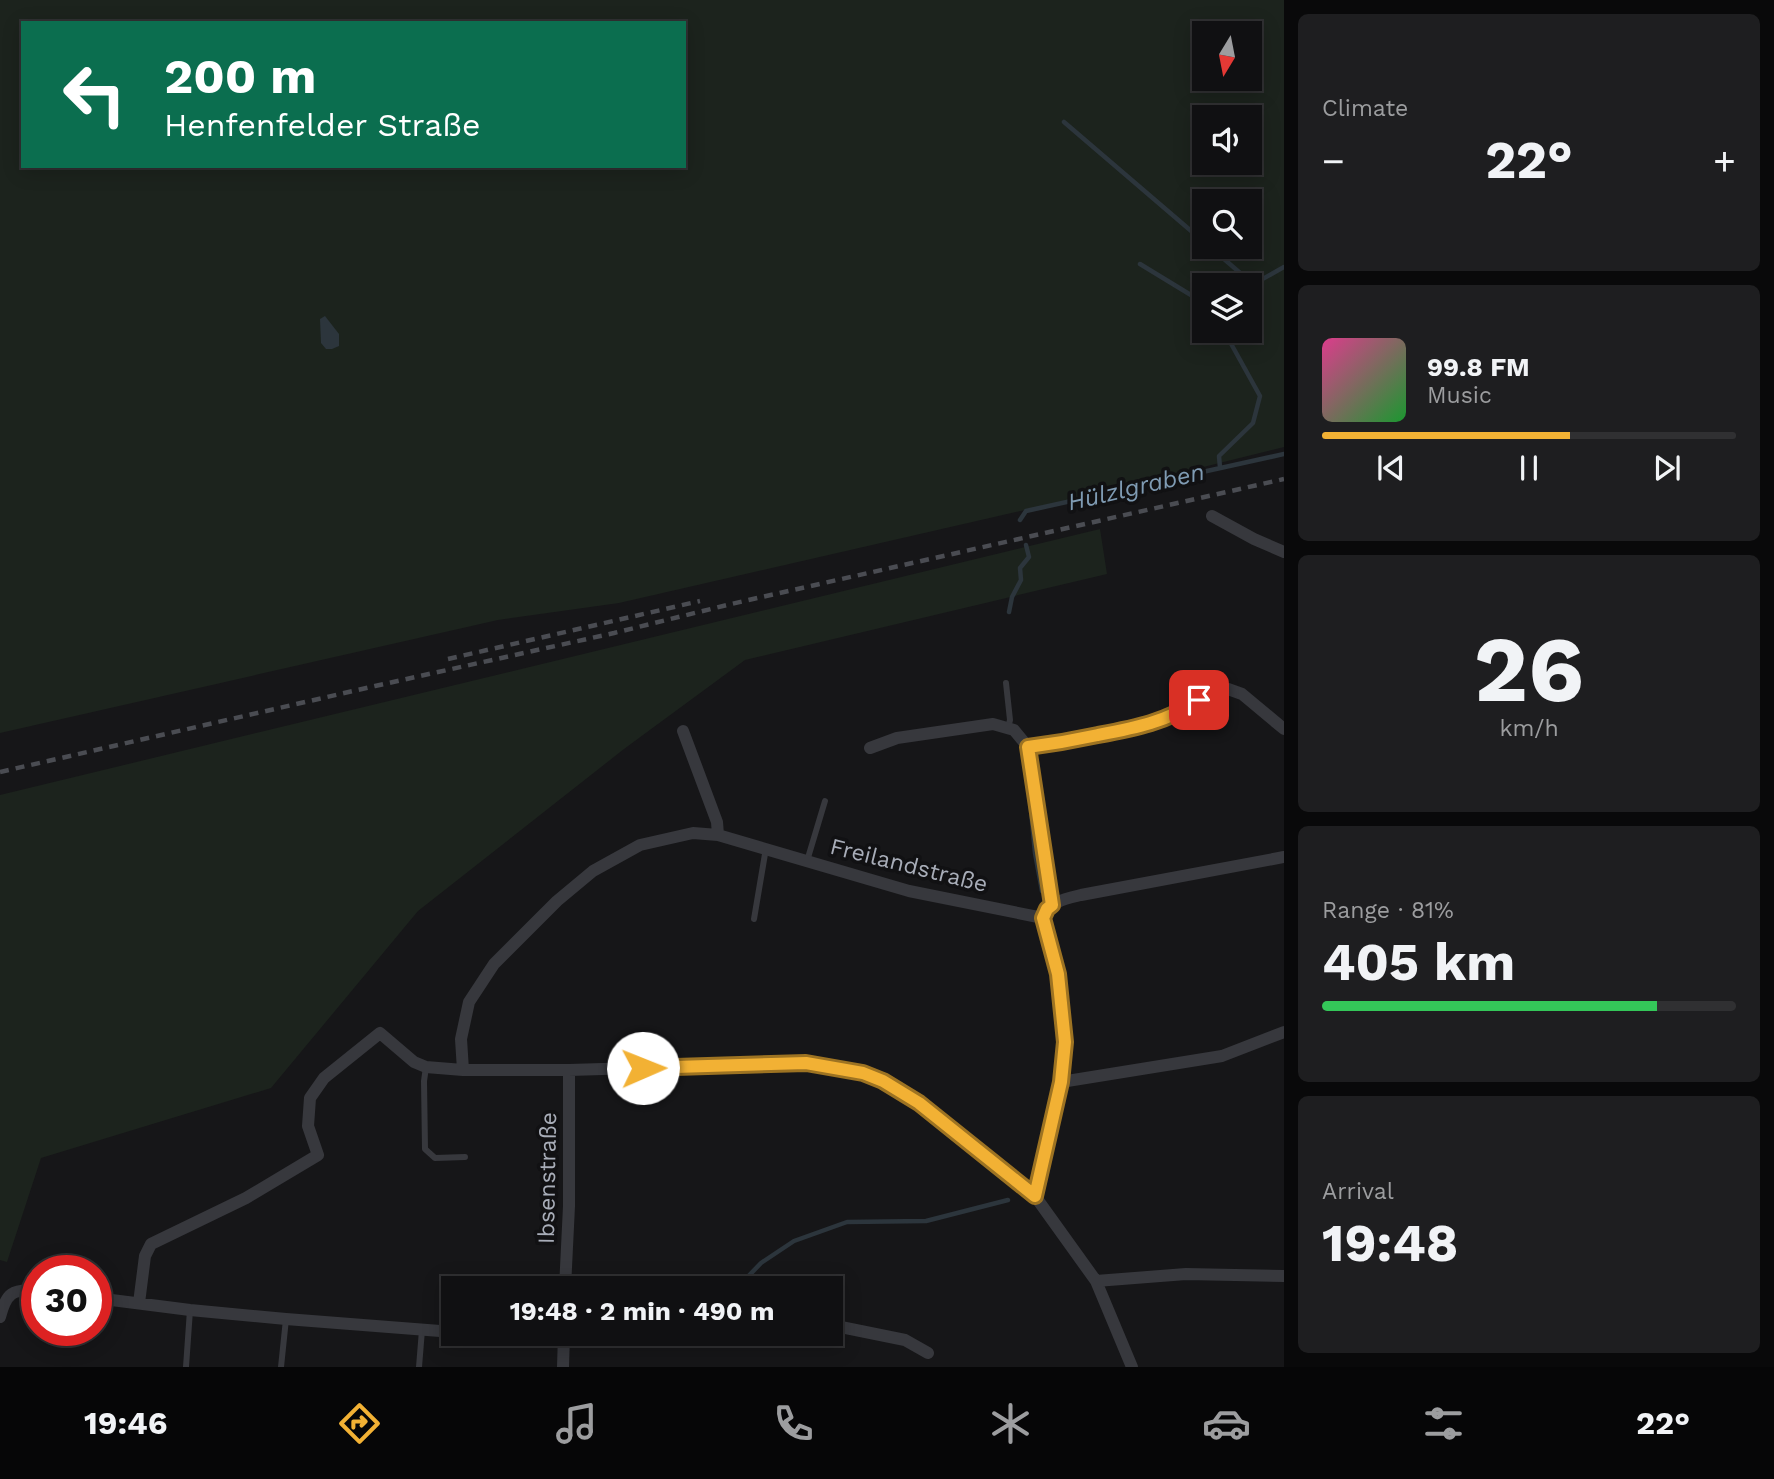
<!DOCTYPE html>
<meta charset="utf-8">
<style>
body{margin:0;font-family:"Work Sans",sans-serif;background:#1e1e20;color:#f1f3f6;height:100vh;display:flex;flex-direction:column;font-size:26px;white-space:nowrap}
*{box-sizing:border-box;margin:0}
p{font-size:23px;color:#9c9d9f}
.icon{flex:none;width:38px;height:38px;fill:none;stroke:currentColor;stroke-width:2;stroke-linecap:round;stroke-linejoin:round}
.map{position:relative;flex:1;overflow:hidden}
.sheet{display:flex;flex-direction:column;gap:14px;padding:14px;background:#09090a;width:490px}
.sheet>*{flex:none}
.banner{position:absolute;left:21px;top:21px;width:665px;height:147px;border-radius:0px;box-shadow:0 4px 18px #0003,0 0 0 2px #303032;background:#0b6e4f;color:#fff;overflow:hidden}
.needle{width:46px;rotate:190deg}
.buttons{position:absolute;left:1192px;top:21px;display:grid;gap:14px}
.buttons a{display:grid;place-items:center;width:70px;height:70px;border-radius:0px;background:#101012;box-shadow:0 4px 18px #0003,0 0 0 2px #303032;font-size:35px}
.speed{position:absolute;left:21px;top:1255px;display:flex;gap:14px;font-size:35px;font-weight:700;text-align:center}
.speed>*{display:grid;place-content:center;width:91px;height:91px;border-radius:50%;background:#101012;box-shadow:0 4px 18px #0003,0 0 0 2px #303032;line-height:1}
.speed .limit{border:10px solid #d22;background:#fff;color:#111}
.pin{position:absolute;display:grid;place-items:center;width:60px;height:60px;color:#fff;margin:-30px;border-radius:14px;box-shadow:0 4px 10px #0006}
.me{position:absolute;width:77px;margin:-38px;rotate:89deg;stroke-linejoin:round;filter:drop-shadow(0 0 5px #0008)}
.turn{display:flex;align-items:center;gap:24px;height:147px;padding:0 28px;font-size:32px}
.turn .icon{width:91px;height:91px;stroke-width:2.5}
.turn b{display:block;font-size:49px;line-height:60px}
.big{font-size:52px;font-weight:700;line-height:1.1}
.sheet .card{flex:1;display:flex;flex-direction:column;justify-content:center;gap:10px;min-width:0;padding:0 24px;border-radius:10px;background:#1e1e20}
.sheet .dial{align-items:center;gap:0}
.dial b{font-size:91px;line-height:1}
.song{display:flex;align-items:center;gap:21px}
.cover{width:84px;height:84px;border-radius:10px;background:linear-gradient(135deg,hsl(330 70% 55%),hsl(130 70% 35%))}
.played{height:7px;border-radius:4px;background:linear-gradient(90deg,#f2b134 60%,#303032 60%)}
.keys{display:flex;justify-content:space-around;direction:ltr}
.heat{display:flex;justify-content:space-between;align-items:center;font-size:38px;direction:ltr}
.charge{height:10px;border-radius:5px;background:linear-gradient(90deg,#34c759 81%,#303032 0)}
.trip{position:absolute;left:441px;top:1276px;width:402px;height:70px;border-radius:0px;background:#101012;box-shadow:0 4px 18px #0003,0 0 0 2px #303032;font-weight:700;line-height:70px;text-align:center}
.tabs{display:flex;height:112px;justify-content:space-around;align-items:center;background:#060607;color:#9c9d9f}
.tabs .icon{width:49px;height:49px}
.tabs .on{color:#f2b134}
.tabs b{font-size:32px;color:#f1f3f6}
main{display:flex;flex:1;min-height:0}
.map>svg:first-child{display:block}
.green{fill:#1c231d;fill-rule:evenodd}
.water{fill:#2c353c}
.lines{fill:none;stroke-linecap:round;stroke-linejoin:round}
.stream{stroke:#2c353c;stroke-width:4.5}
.service{stroke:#37383d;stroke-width:6}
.minor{stroke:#37383d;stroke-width:12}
.rail{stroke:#4a4c52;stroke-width:4.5;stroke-dasharray:9 7;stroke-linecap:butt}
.route-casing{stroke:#9d7322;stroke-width:18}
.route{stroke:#f2b134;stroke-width:12}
.labels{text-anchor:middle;stroke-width:7;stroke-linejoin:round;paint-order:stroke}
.street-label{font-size:23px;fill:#a8adb8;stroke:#111113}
.water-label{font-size:24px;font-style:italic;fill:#7f9bb3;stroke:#111113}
</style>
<main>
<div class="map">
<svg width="1284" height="1367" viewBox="0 0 1284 1367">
<rect width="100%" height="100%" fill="#161618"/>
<path class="green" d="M0,0H1284V447L1090,495L619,603L498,620L0,733ZM23,23H684V166H23ZM1204,33H1250V79H1204ZM1204,117H1250V163H1204ZM1204,201H1250V247H1204ZM1204,285H1250V331H1204Z
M1100,529L1107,574L745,660L624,749L418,911L271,1088L41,1158L7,1262L0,1260V795Z"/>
<path class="water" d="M325,316L339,334V346L332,349H326L321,343L320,319Z"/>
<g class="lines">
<path class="stream" d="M1064,122L1204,242
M1210,247L1253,284
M1140,264L1204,303
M1250,286L1284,267
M1220,468L1219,456L1253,423L1260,396L1224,331
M1020,520L1026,511L1284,454
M1009,612L1012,597L1021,580L1020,568L1029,557L1026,545
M1030,800L1035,853L1042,891
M737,1288L761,1263L794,1241L847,1222L926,1221L1008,1200"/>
<path class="service" d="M1006,683L1010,720L1008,728
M807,861L825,801
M754,919L766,848
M426,1067L424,1081L425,1149L435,1158L465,1157
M186,1367L190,1310
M281,1367L286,1319
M419,1367L422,1330"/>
<path class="minor" d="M1212,516L1254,539L1284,552
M683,731L717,822L718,835
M1028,747L1056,744L1154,723L1185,710L1214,691L1228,689L1242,694L1284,729
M870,748L897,738L993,724L1014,730L1028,747L1052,905
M463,1070L461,1039L469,1002L494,964L557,901L593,871L640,845L693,833L718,835L909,891L1043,918
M1061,1082L1222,1056L1284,1032
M1035,1196L1061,1082L1065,1042L1058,974L1043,918C1051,901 1064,899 1081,895L1284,857
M1096,1281L1186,1274L1284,1276
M565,1288L569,1206V1070
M96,1298L190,1310L286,1319L453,1332
M139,1303L145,1256L151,1244L246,1198L318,1155L308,1126L310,1098L324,1078L380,1033L414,1062L426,1067L463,1070H569L806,1063L863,1073L883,1081L919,1103L1035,1196L1096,1281L1132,1367
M0,1317C6,1294 12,1288 37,1291
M831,1325L905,1340L928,1353
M563,1367L564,1334"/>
<path class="rail" d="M448,659L700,601
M0,772L375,686L614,633L731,604L1284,479"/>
</g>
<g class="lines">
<defs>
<path id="route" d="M643,1068L806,1063L863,1073L883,1081L919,1103L1035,1196L1061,1082L1065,1042L1058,974L1043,918L1047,909L1052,905L1028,747C1052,744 1075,740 1098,735C1135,728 1167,722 1199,700"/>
</defs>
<use href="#route" class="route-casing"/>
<use href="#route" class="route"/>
</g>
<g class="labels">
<g class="street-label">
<text transform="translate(909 865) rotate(14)" y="8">Freilandstraße</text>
<text transform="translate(547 1178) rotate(-89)" y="8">Ibsenstraße</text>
</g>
<g class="water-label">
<text transform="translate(1136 487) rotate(-13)" y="8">Hülzlgraben</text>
</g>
</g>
</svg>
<div class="buttons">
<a><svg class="needle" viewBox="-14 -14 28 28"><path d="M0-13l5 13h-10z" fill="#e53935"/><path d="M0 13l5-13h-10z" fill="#9c9d9f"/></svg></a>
<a><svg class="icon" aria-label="sound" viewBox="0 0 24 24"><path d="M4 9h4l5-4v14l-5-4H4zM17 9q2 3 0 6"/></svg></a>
<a><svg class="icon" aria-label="search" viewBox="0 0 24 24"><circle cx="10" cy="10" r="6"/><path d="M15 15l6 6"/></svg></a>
<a><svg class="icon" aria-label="layers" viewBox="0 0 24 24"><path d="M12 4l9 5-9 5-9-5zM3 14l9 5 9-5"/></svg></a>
</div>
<div class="speed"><div class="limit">30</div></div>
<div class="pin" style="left:1199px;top:700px;background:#d93025"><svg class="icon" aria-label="arrive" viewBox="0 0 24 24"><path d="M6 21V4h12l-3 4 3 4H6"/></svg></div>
<svg class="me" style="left:643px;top:1068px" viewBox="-20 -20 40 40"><circle r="19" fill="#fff"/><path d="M0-13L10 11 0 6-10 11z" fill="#f2b134"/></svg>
<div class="trip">19:48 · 2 min · 490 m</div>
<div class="banner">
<div class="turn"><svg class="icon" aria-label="left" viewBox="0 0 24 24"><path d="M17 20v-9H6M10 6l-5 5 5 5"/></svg><div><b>200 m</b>Henfenfelder Straße</div></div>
</div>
</div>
<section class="sheet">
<div class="card"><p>Climate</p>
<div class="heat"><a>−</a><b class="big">22°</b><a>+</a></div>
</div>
<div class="card">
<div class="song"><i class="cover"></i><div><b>99.8 FM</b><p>Music</p></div></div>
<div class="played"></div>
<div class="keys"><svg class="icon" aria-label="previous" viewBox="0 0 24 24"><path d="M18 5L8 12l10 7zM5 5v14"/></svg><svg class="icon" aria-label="pause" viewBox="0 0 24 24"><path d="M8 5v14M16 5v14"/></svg><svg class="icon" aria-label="next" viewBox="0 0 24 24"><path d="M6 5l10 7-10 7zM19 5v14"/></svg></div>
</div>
<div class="card dial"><b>26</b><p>km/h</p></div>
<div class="card"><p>Range · 81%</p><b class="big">405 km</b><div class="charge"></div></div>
<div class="card"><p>Arrival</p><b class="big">19:48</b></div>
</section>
</main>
<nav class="tabs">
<b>19:46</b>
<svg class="icon on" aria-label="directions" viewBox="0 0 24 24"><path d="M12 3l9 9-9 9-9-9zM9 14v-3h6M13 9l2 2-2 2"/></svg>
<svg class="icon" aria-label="music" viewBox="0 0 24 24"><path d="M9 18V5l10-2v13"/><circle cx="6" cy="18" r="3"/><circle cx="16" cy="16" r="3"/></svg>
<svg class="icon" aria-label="phone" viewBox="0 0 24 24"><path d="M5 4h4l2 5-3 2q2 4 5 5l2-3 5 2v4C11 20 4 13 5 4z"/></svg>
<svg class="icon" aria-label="climate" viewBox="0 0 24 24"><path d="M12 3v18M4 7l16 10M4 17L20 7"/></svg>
<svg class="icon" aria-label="car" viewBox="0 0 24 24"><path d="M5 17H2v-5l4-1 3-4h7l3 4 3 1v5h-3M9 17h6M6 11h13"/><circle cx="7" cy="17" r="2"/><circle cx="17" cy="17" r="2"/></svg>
<svg class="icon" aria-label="filters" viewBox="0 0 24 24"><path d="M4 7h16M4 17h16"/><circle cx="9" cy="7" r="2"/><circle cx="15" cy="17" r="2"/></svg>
<b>22°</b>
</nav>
